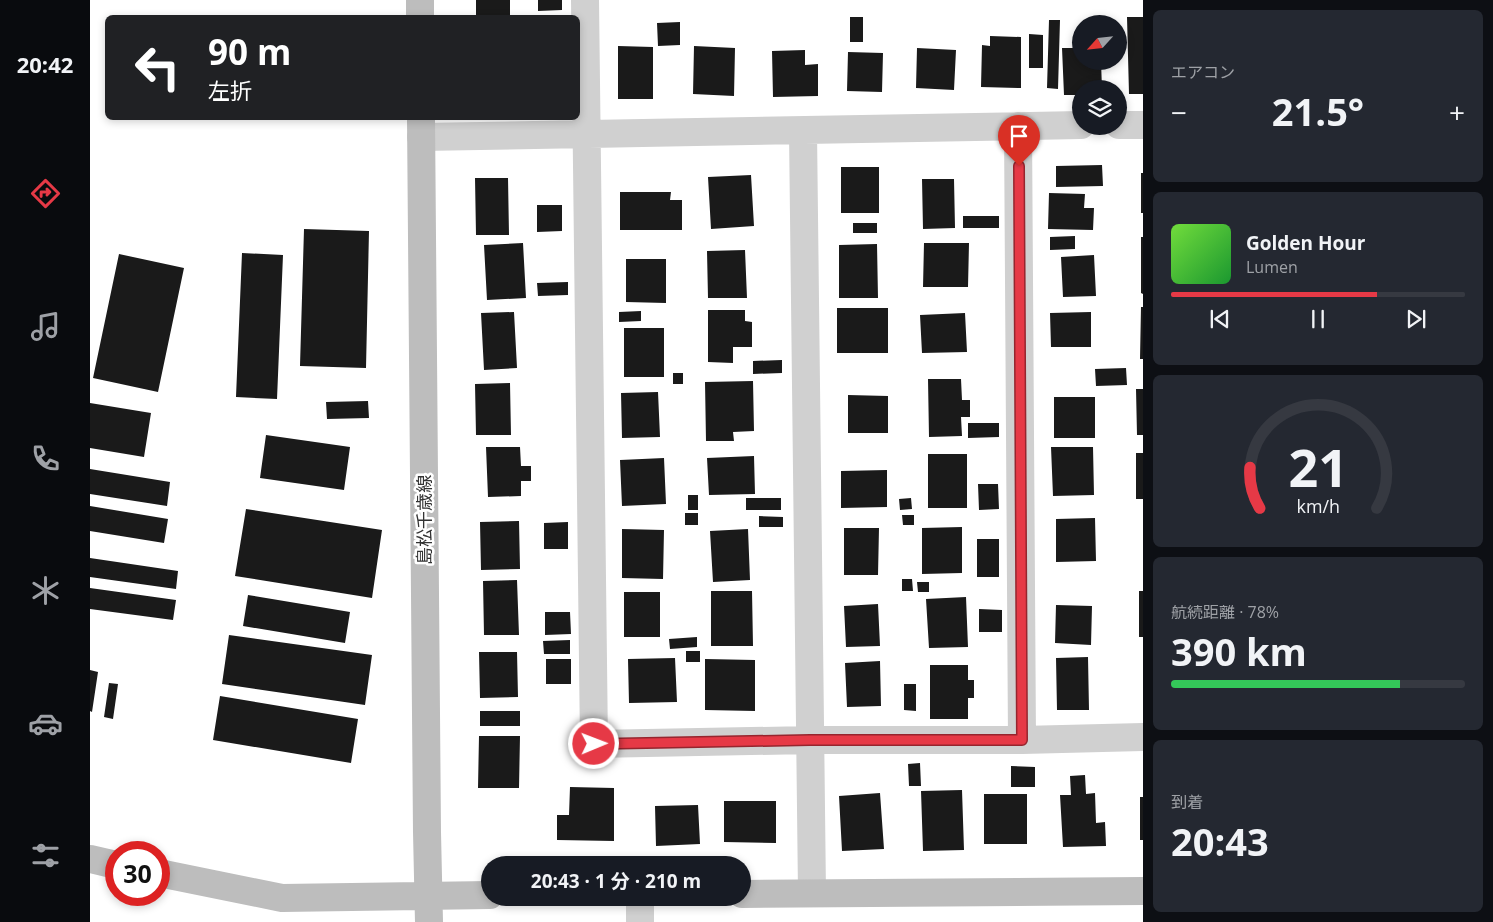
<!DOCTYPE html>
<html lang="ja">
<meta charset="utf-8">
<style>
body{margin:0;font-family:"Open Sans","Noto Sans JP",sans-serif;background:#242831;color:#f1f3f6;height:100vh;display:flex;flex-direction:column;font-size:19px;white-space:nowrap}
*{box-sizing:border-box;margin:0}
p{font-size:16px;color:#9ea1a6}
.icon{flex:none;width:28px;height:28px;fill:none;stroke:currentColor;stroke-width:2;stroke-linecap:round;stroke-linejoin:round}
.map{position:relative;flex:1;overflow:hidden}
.panel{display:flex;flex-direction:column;gap:10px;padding:10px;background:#0d0f14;width:350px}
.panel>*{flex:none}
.hud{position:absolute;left:15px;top:15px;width:475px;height:105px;border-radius:8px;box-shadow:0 2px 8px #0003;background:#202124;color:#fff;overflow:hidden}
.needle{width:32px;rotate:243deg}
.buttons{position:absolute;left:982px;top:15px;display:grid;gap:10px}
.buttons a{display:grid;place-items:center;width:55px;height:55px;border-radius:50%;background:#171b24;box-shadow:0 2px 8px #0003;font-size:25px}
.speed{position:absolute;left:15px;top:841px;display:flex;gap:10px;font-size:25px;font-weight:700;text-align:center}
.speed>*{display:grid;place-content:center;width:65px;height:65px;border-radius:50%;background:#171b24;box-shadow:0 2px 8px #0003;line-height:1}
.speed .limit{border:8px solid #d22;background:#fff;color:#111}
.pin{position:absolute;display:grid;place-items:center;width:42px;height:42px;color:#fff;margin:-51px -21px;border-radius:50% 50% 50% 0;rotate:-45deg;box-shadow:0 0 5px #0007}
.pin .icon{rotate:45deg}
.me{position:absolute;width:55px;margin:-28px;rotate:89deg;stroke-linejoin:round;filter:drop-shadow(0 0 4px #0008)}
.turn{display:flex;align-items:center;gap:18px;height:105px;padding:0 20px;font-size:22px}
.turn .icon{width:65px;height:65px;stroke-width:2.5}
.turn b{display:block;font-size:35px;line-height:42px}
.big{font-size:38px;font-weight:700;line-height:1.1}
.panel .tile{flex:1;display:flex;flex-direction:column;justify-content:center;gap:8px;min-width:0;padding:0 18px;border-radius:8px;background:#242831}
.panel .dial{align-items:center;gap:0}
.dial svg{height:130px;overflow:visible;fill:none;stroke:#363941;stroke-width:7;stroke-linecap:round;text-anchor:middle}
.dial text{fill:#f1f3f6;stroke:none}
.song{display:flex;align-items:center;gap:15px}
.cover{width:60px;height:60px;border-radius:8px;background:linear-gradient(135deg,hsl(100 70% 55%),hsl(130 70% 35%))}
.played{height:5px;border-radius:2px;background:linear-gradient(90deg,#e63946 70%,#363941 70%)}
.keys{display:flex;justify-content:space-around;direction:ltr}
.heat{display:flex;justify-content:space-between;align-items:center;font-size:28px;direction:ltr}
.charge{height:8px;border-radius:4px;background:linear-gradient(90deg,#34c759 78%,#363941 0)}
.trip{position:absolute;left:391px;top:856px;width:270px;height:50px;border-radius:25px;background:#171b24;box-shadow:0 2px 8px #0003;font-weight:700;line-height:50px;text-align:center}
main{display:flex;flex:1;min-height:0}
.menu{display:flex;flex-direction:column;width:90px;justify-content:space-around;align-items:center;background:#090b0e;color:#9ea1a6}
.menu .icon{width:35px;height:35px}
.menu .active{color:#e63946}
.menu b{font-size:22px;color:#f1f3f6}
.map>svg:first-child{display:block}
.building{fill:#1a1a1a}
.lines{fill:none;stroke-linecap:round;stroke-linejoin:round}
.street{stroke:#d0d0d0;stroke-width:28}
.secondary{stroke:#bdbdbd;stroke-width:28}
.route-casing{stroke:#96252e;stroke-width:12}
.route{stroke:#e63946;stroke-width:9}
.labels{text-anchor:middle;stroke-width:5;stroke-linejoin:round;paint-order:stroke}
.street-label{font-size:18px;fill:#333;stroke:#fff}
</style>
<main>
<nav class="menu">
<b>20:42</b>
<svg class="icon active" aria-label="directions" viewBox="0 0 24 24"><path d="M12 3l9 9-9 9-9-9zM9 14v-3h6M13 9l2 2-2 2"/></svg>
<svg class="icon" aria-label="music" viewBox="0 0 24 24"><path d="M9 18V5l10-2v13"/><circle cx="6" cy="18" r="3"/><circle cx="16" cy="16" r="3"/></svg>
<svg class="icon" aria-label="phone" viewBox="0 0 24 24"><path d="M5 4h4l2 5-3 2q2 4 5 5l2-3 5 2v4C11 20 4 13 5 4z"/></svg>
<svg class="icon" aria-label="climate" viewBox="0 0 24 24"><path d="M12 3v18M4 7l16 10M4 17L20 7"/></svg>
<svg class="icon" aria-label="car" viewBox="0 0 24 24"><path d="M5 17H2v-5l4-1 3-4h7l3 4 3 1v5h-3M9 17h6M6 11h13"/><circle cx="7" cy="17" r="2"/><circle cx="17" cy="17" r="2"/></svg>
<svg class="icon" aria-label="filters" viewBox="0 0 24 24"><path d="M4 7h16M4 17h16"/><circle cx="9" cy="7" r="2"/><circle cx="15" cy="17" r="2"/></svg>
</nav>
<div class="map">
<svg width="1053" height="922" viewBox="0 0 1053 922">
<rect width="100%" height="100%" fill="#fff"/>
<path class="building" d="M386,0H420V18H386Z
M448,0H472V10L448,11Z
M760,17H773V42H760Z
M1037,17H1053V94H1039Z
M959,20H970L968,89L957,88Z
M590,22V45L568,46L567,23Z
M939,34L953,35V68H939Z
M900,36L931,37V88L891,87L892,45L900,46Z
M528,46L563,47V99H528Z
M604,46L645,48L644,96L603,94Z
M827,48L866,50L864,90L826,88Z
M972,48H991V61H1011L1012,89H991V95H974Z
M715,50V65L728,64V96L683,97L682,51Z
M758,52L793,53L792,92L757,91Z
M1012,165L1013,186L966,187V166Z
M751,167H789V213H751Z
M1051,173H1053V213H1051Z
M661,175L664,226L621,229L618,177Z
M385,178H418L419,235H386Z
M832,179H864L865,228L833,229Z
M530,192H581L580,200H592V230H530Z
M959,193L995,194L994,208H1004L1003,230L958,229Z
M447,205H472V231L447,232Z
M873,216H909V228H873Z
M763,223H787V233H763Z
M214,229L279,231L276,368L210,366Z
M985,236V249L960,250V237Z
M1051,237H1053V294L1051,293Z
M433,243L436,298L397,300L394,245Z
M834,243H879L878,287H833Z
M787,244L788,298H749V245Z
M655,250L657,298H618L617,251Z
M152,253L193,255L187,399L146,397Z
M29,254L94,268L68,392L3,378Z
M1004,255L1006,296L973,297L971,257Z
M536,259H576V303L536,302Z
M478,282V295L448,296L447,283Z
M1051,307H1053V359H1050Z
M747,308H798V353H747Z
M618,310H655V321L662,322V347H643V363L618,362Z
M551,311V321L529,322V312Z
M424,312L427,368L394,370L391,313Z
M1001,312V347H961L960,313Z
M875,313L877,352L832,353L830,315Z
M534,328H574V377H534Z
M692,360V373L663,374V361Z
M1036,368L1037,385L1006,386L1005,369Z
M583,373H593V384H583Z
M838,379H871L872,400H880V417H871L872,436L839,437Z
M663,381L664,431L643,432L644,441H616L615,382Z
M420,383L421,435H386L385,384Z
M1046,389H1053V435H1047Z
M568,392L570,437L532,438L531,393Z
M758,395L798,396V433H758Z
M964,397H1005V438H964Z
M278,401L279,418L237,419L236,402Z
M0,403L61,413L54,457L0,448Z
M878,423H909V437L878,438Z
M176,435L260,447L254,490L170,478Z
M396,447H430L431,466H441V481H431V496L398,497Z
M961,447H1003L1004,495L963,496Z
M1046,453H1053V499H1046Z
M838,454H877V508H838Z
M664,456L665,494L619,495L617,458Z
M574,458L576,504L532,506L530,460Z
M0,469L80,482L77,506L0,494Z
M797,470V507L751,508V471Z
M888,484H908L909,509L889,510Z
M598,495H608V510H598Z
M656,498H691V510H656Z
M821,498L822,509L810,510L809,499Z
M0,506L78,519L74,543L0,531Z
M156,509L292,530L282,598L145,576Z
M595,513H608V525H595Z
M812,515H824V525H813Z
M669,516L693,517V527H669Z
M1005,518L1006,561L966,562V519Z
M429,521L430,569L391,570L390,522Z
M478,522V549H454V523Z
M872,527V573L832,574V528Z
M754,528H789L788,575H754Z
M532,529L574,530L573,579L532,578Z
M658,529L660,580L623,582L620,531Z
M887,539H909V577H887Z
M0,558L88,571L86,589L0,577Z
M812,579H822L823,591H812Z
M427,580L429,635H394L393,581Z
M827,582H839V592H828Z
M0,588L86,600L83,620L0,609Z
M621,591H662L663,646H621Z
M1049,591H1053V637H1049Z
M534,592H570V637H534Z
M158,595L260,612L255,643L153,626Z
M876,597L878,647L839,648L836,599Z
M788,604L790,646L756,647L754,606Z
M966,605L1002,606L1001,645L965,643Z
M889,609L912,610V632H889Z
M455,612H480L481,634L455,635Z
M139,635L282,655L275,705L132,684Z
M607,637V647L580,649L579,639Z
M480,640V654H454L453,641Z
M596,651H610V662H596Z
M389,652H427L428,697L390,698Z
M998,657L999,710H967L966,658Z
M585,658L587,702L539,703L538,659Z
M456,659H481V684H456Z
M615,659L665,660V711L615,710Z
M790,661L791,706L757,707L755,663Z
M840,665H878V680H884V698H878V719H840Z
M0,670L8,672L2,712L0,711Z
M19,683L28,684L23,719L14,717Z
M814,684H826V711L814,710Z
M130,696L268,719L261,763L123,740Z
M390,711H430V726H390Z
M389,736H430L429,788H388Z
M830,763L831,786H819L818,764Z
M921,766L945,767V787H921Z
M995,775L996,794L1005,793L1006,823L1015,822L1016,846L973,847L970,795H981L980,776Z
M480,787L524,788V841L467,840V815H479Z
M872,790L874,850L833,851L831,791Z
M790,793L794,849L752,851L749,796Z
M894,794H937V844H894Z
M1050,797H1053V840H1050Z
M634,801H686V843L634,842Z
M608,805L610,844L566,846L565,806Z"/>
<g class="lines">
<path class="street" d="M495,0L504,744L720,740H932L1053,737
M1029,125H1053
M928,126L932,740
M713,131L722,893
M331,137L991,125
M550,898V922"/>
<path class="secondary" d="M330,0V18
M331,118L337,832L339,922
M0,859L26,865
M69,873L192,898L400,895
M652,894L1053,891"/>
</g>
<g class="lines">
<defs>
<path id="route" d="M504,744L720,740H932L929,166"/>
</defs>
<use href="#route" class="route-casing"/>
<use href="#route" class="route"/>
</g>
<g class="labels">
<g class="street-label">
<text transform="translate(335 520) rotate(-90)" y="6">島松千歳線</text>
</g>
</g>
</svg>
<div class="buttons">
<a><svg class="needle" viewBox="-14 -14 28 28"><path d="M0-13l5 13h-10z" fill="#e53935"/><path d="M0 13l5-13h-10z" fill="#9ea1a6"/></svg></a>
<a><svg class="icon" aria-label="layers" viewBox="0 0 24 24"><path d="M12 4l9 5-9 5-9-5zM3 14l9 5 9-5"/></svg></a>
</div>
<div class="speed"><div class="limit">30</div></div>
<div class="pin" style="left:929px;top:166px;background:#d93025"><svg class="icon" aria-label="arrive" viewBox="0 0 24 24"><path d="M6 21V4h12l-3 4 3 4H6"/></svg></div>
<svg class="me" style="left:504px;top:744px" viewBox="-20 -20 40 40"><circle r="17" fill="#e63946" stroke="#fff" stroke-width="3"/><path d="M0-11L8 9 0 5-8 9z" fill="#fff"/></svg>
<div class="trip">20:43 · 1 分 · 210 m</div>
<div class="hud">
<div class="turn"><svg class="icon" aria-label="left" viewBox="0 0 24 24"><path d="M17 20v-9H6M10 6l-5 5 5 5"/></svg><div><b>90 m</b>左折</div></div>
</div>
</div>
<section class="panel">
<div class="tile"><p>エアコン</p>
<div class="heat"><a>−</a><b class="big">21.5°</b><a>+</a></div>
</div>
<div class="tile">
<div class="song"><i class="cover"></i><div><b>Golden Hour</b><p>Lumen</p></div></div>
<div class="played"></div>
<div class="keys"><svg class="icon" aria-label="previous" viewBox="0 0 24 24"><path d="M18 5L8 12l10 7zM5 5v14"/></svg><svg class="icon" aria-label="pause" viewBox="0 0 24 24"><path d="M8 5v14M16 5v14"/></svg><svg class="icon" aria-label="next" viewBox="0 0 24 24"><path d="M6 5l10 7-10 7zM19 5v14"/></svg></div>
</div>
<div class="tile dial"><svg viewBox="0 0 100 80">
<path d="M14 69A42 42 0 1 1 86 69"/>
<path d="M14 69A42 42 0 0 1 8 44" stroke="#e63946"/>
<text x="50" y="56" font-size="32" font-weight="700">21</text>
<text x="50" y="72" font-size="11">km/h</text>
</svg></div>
<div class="tile"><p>航続距離 · 78%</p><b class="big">390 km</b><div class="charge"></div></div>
<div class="tile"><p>到着</p><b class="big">20:43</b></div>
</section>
</main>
